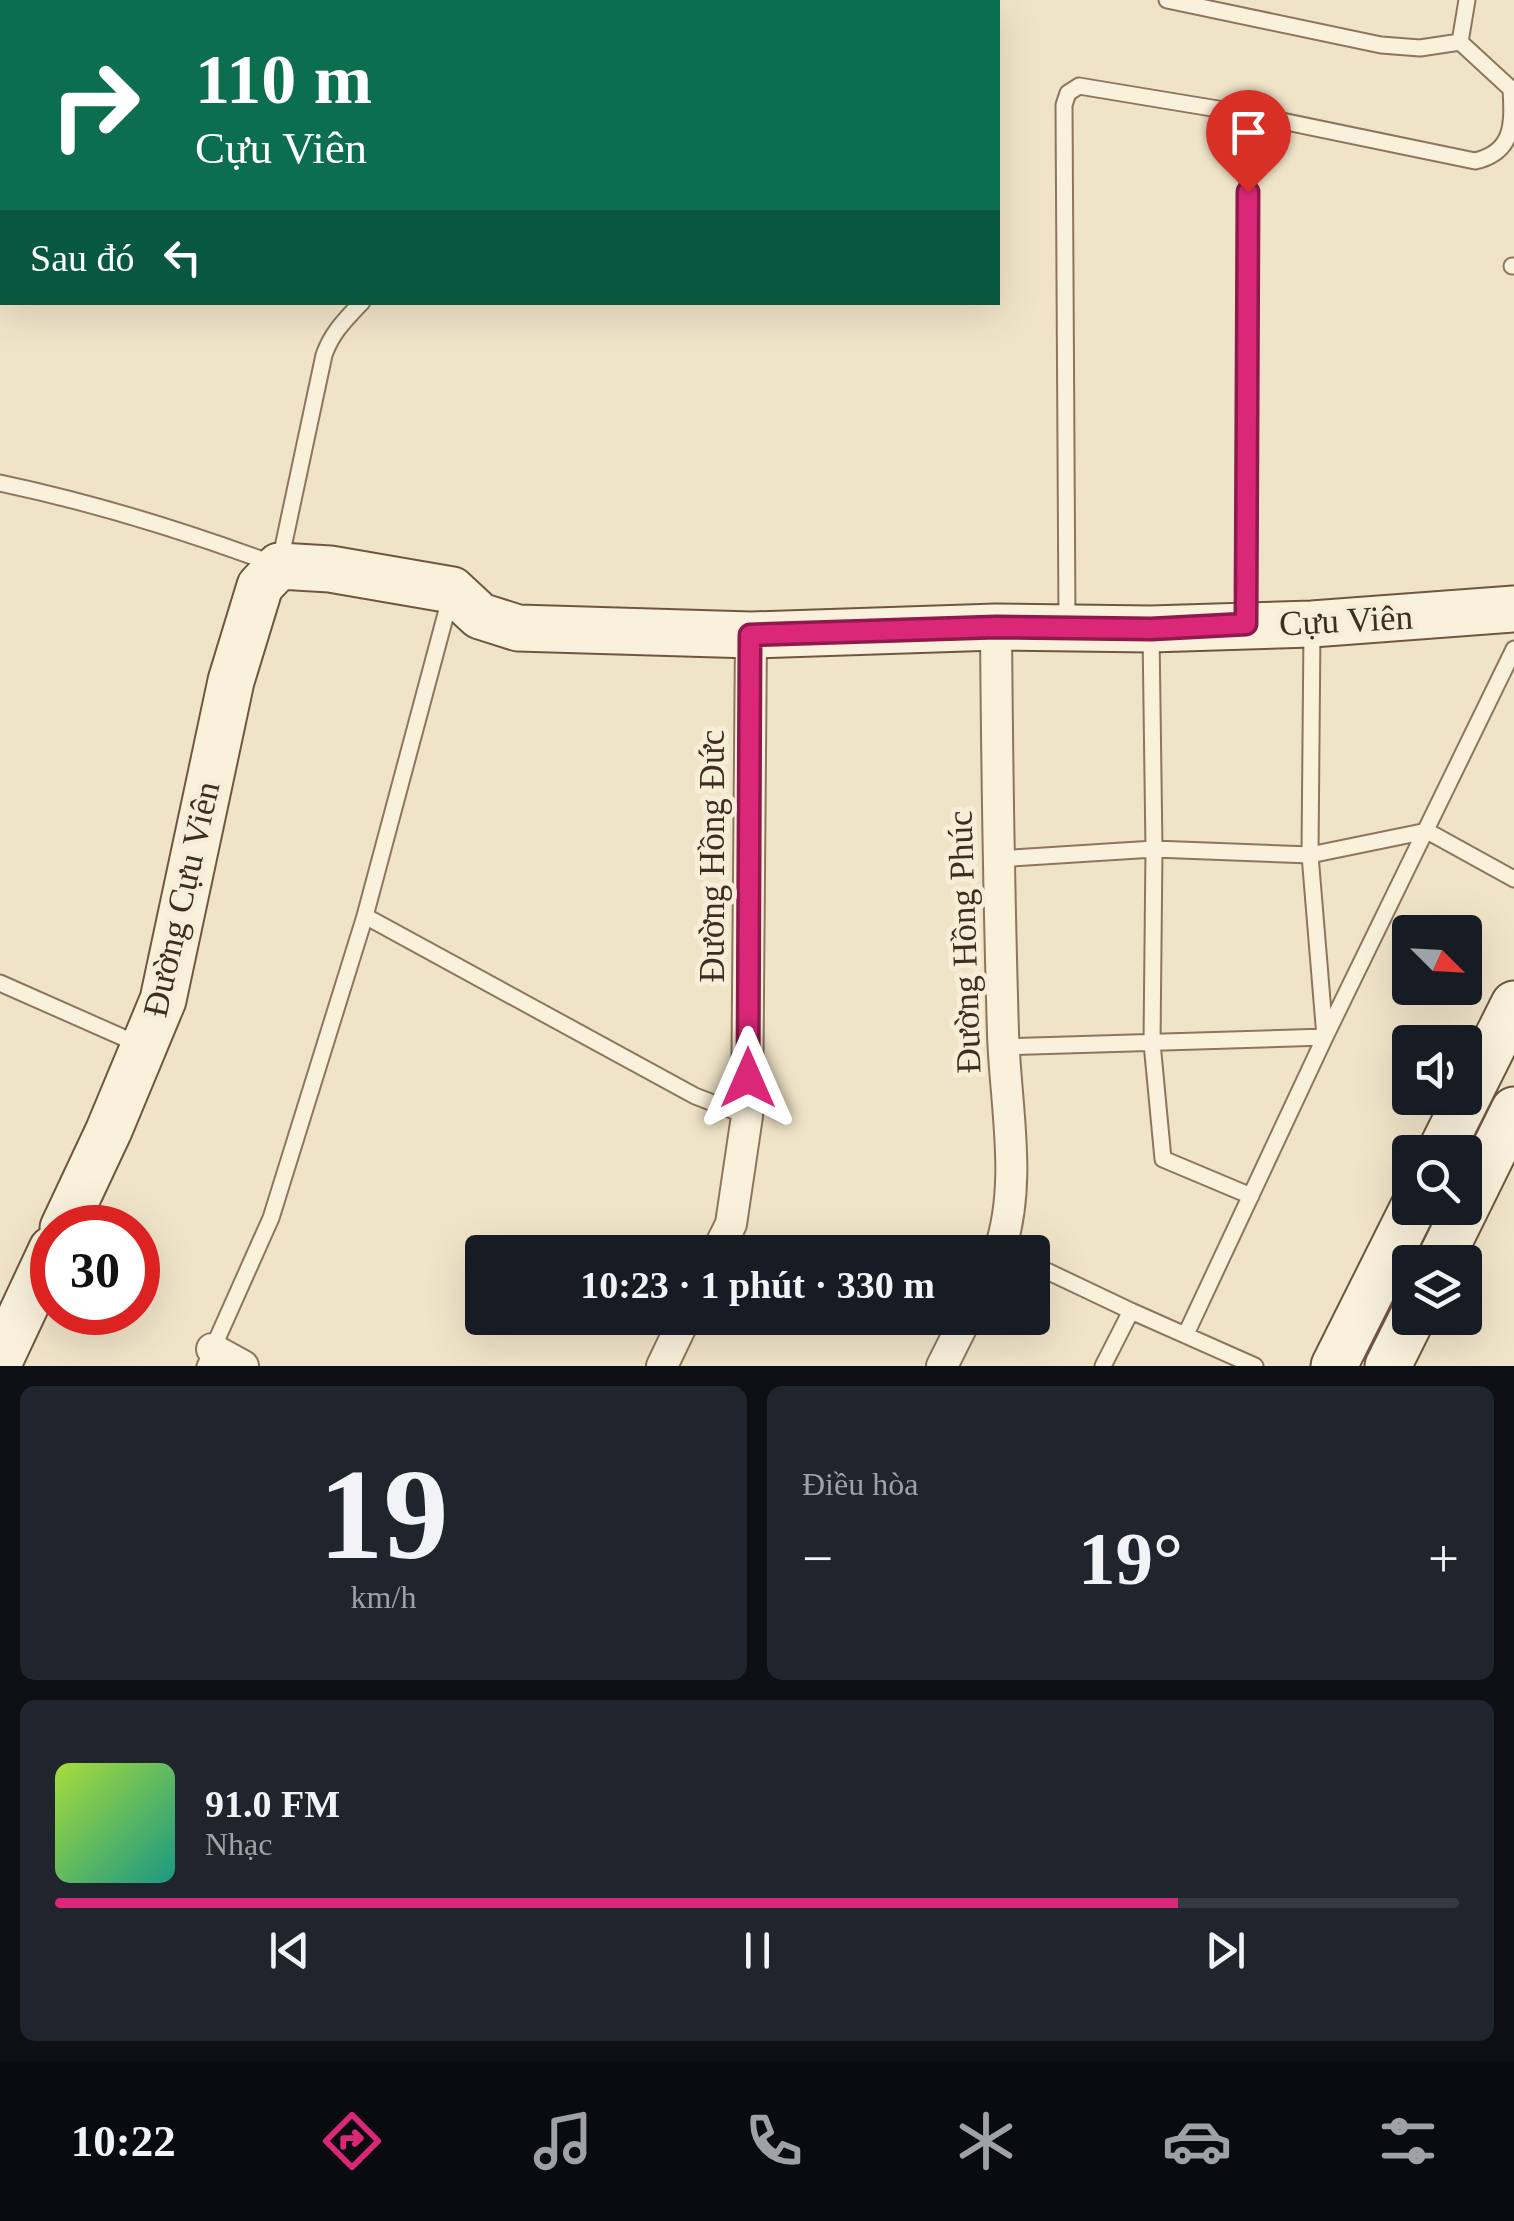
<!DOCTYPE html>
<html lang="vi">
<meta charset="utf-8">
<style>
body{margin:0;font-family:Georgia,serif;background:#20242c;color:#f1f3f6;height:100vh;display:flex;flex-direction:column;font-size:38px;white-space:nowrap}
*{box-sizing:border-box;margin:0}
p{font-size:32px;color:#9ea1a6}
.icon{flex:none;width:55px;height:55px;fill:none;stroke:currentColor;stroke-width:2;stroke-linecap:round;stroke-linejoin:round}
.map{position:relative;height:1366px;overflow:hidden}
.details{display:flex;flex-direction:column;gap:20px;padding:20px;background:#0d0f14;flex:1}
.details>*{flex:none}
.top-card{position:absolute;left:0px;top:0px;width:1000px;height:305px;box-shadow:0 10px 40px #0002;background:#0b6e4f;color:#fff;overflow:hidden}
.needle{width:65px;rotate:114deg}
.controls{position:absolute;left:1392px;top:915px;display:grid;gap:20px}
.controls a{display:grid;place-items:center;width:90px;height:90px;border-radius:10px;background:#171b24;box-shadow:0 10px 40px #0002;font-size:50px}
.speed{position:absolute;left:30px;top:1205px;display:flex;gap:20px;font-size:50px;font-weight:700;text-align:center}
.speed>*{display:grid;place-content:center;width:130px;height:130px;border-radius:50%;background:#171b24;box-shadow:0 10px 40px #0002;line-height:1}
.speed .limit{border:15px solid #d22;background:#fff;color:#111}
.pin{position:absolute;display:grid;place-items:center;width:85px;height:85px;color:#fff;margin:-102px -42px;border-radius:50% 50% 50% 0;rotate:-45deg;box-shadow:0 0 10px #0007}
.pin .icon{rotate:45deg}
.me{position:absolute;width:110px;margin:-55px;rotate:0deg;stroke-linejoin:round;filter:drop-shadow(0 0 8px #0008)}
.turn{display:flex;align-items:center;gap:35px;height:210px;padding:0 30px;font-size:45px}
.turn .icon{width:130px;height:130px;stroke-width:2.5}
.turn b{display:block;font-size:70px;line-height:85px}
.then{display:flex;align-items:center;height:95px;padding:0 30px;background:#0003;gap:20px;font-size:38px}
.big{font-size:75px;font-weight:700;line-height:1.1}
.details .tile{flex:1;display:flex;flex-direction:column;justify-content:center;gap:15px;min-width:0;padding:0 35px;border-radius:15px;background:#20242c}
.details .dial{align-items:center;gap:0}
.dial b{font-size:130px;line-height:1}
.song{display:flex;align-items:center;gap:30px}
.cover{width:120px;height:120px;border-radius:15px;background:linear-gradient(135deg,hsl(80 70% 55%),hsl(170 70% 35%))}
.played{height:10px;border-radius:5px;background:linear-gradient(90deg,#db2777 80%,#363941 80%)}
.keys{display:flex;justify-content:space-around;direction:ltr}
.heat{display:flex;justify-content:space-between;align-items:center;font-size:55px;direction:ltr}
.details .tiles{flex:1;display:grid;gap:20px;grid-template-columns:1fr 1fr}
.tile:last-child{grid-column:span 2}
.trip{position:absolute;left:465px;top:1235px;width:585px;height:100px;border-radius:10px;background:#171b24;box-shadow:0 10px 40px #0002;font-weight:700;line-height:100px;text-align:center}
.tabs{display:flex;height:160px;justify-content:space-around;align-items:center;background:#090b0e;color:#9ea1a6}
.tabs .icon{width:70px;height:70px}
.tabs .on{color:#db2777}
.tabs b{font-size:45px;color:#f1f3f6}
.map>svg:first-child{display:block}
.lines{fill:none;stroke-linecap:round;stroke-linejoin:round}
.lane-casing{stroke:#8d765c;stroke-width:19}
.street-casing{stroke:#8d765c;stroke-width:34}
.secondary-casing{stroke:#6f573f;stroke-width:49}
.lane{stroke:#faf1dc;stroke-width:15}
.street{stroke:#faf1dc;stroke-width:30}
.secondary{stroke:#faf1dc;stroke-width:45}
.route-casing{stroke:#8e194d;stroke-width:25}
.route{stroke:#db2777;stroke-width:18}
.labels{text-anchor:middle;stroke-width:10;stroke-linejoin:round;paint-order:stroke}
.street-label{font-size:35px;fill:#3d2e20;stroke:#f7eed8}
</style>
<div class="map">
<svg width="1514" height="1366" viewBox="0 0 1514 1366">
<rect width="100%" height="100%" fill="#f0e4c8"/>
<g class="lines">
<defs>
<path id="lane" d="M369,0L403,2
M1167,0L1381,45L1420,48L1460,42L1467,0
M1512,266H1514
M0,483C95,503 188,532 279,566L324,355C332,332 346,319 362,302
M1246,620L1248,114
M1067,622L1064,105L1068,93L1079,86L1248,114L1475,161C1514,152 1513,124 1511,89L1460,42
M1151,633L1154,849L1152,1043L1163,1159L1251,1196
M997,859L1154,849L1310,855L1427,831L1514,879
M365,916L695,1096L747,1116
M0,983L140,1045
M1003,1047L1325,1037L1310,855L1312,628
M1032,1264L1131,1311L1255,1366
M1186,1334L1325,1037L1514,649
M205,1366L271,1218L365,916L451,595
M1103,1366L1131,1311"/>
<path id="street" d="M996,627C997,763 999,897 1003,1033C1005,1104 1023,1183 999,1252
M717,1252L731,1224L747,1116L751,635
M212,1349L243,1366
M662,1366L685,1318
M942,1366L966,1318"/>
<path id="secondary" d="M1440,1152L1514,1004
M63,1228L109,1130L163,1000L231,681L260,586L279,566L330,569L452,590L480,616L518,628L751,635L996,627L1151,629L1312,624L1514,609
M1439,1262L1514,1110
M0,1360L52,1249
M1334,1366L1413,1208
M1388,1366L1412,1318"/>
</defs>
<use href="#lane" class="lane-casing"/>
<use href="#street" class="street-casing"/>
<use href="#secondary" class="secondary-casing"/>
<use href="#lane" class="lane"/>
<use href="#street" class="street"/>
<use href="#secondary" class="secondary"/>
</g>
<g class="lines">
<defs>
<path id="route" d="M748,1078L750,635L996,627L1151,629L1246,624L1248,192"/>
</defs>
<use href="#route" class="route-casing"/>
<use href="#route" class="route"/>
</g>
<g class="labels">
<g class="street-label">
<text transform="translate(1346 620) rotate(-3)" y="12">Cựu Viên</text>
<text transform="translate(712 856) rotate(-90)" y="12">Đường Hồng Đức</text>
<text transform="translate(181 899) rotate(-77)" y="12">Đường Cựu Viên</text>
<text transform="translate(964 942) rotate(-92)" y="12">Đường Hồng Phúc</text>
</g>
</g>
</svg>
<div class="controls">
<a><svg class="needle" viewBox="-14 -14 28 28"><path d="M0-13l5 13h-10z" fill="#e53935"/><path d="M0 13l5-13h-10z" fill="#9ea1a6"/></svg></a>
<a><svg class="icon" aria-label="sound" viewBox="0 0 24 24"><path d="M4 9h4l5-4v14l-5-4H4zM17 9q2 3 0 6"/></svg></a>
<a><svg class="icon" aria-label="search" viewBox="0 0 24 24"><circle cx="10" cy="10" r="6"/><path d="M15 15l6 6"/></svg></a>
<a><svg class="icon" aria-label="layers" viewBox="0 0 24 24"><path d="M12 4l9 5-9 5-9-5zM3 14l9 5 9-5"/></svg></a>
</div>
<div class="speed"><div class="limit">30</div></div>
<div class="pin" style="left:1248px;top:192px;background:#d93025"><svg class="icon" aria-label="arrive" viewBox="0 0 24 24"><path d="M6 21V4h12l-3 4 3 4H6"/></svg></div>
<svg class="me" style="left:748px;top:1078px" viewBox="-20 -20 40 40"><path d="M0-17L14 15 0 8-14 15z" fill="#db2777" stroke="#fff" stroke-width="4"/></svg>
<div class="trip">10:23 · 1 phút · 330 m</div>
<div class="top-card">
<div class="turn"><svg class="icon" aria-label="right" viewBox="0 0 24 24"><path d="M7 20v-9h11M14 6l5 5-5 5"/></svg><div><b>110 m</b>Cựu Viên</div></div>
<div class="then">Sau đó<svg class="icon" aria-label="left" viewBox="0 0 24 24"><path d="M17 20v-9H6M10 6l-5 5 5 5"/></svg></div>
</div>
</div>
<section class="details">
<div class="tiles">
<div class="tile dial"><b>19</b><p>km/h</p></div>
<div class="tile"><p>Điều hòa</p>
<div class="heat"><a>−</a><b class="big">19°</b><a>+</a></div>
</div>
<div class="tile">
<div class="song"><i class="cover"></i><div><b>91.0 FM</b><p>Nhạc</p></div></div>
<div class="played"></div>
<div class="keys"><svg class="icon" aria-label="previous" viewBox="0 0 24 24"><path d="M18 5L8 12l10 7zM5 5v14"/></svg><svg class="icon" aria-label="pause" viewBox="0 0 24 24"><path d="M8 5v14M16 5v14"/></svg><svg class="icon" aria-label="next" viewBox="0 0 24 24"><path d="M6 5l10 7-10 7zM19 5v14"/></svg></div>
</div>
</div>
</section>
<nav class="tabs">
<b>10:22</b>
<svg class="icon on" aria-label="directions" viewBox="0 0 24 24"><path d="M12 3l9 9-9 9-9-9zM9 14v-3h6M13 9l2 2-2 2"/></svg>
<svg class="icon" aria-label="music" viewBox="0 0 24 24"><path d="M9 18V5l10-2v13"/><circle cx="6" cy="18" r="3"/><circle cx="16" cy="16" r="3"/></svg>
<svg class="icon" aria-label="phone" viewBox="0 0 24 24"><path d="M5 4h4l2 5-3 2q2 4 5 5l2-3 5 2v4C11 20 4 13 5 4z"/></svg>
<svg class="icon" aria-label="climate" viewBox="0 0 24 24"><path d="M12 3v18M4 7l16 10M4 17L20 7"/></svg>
<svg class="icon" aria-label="car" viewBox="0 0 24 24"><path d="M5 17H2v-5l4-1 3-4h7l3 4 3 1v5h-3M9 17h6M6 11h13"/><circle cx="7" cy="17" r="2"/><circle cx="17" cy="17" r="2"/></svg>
<svg class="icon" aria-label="filters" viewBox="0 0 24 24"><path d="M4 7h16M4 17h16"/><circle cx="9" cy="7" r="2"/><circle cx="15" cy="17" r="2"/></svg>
</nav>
